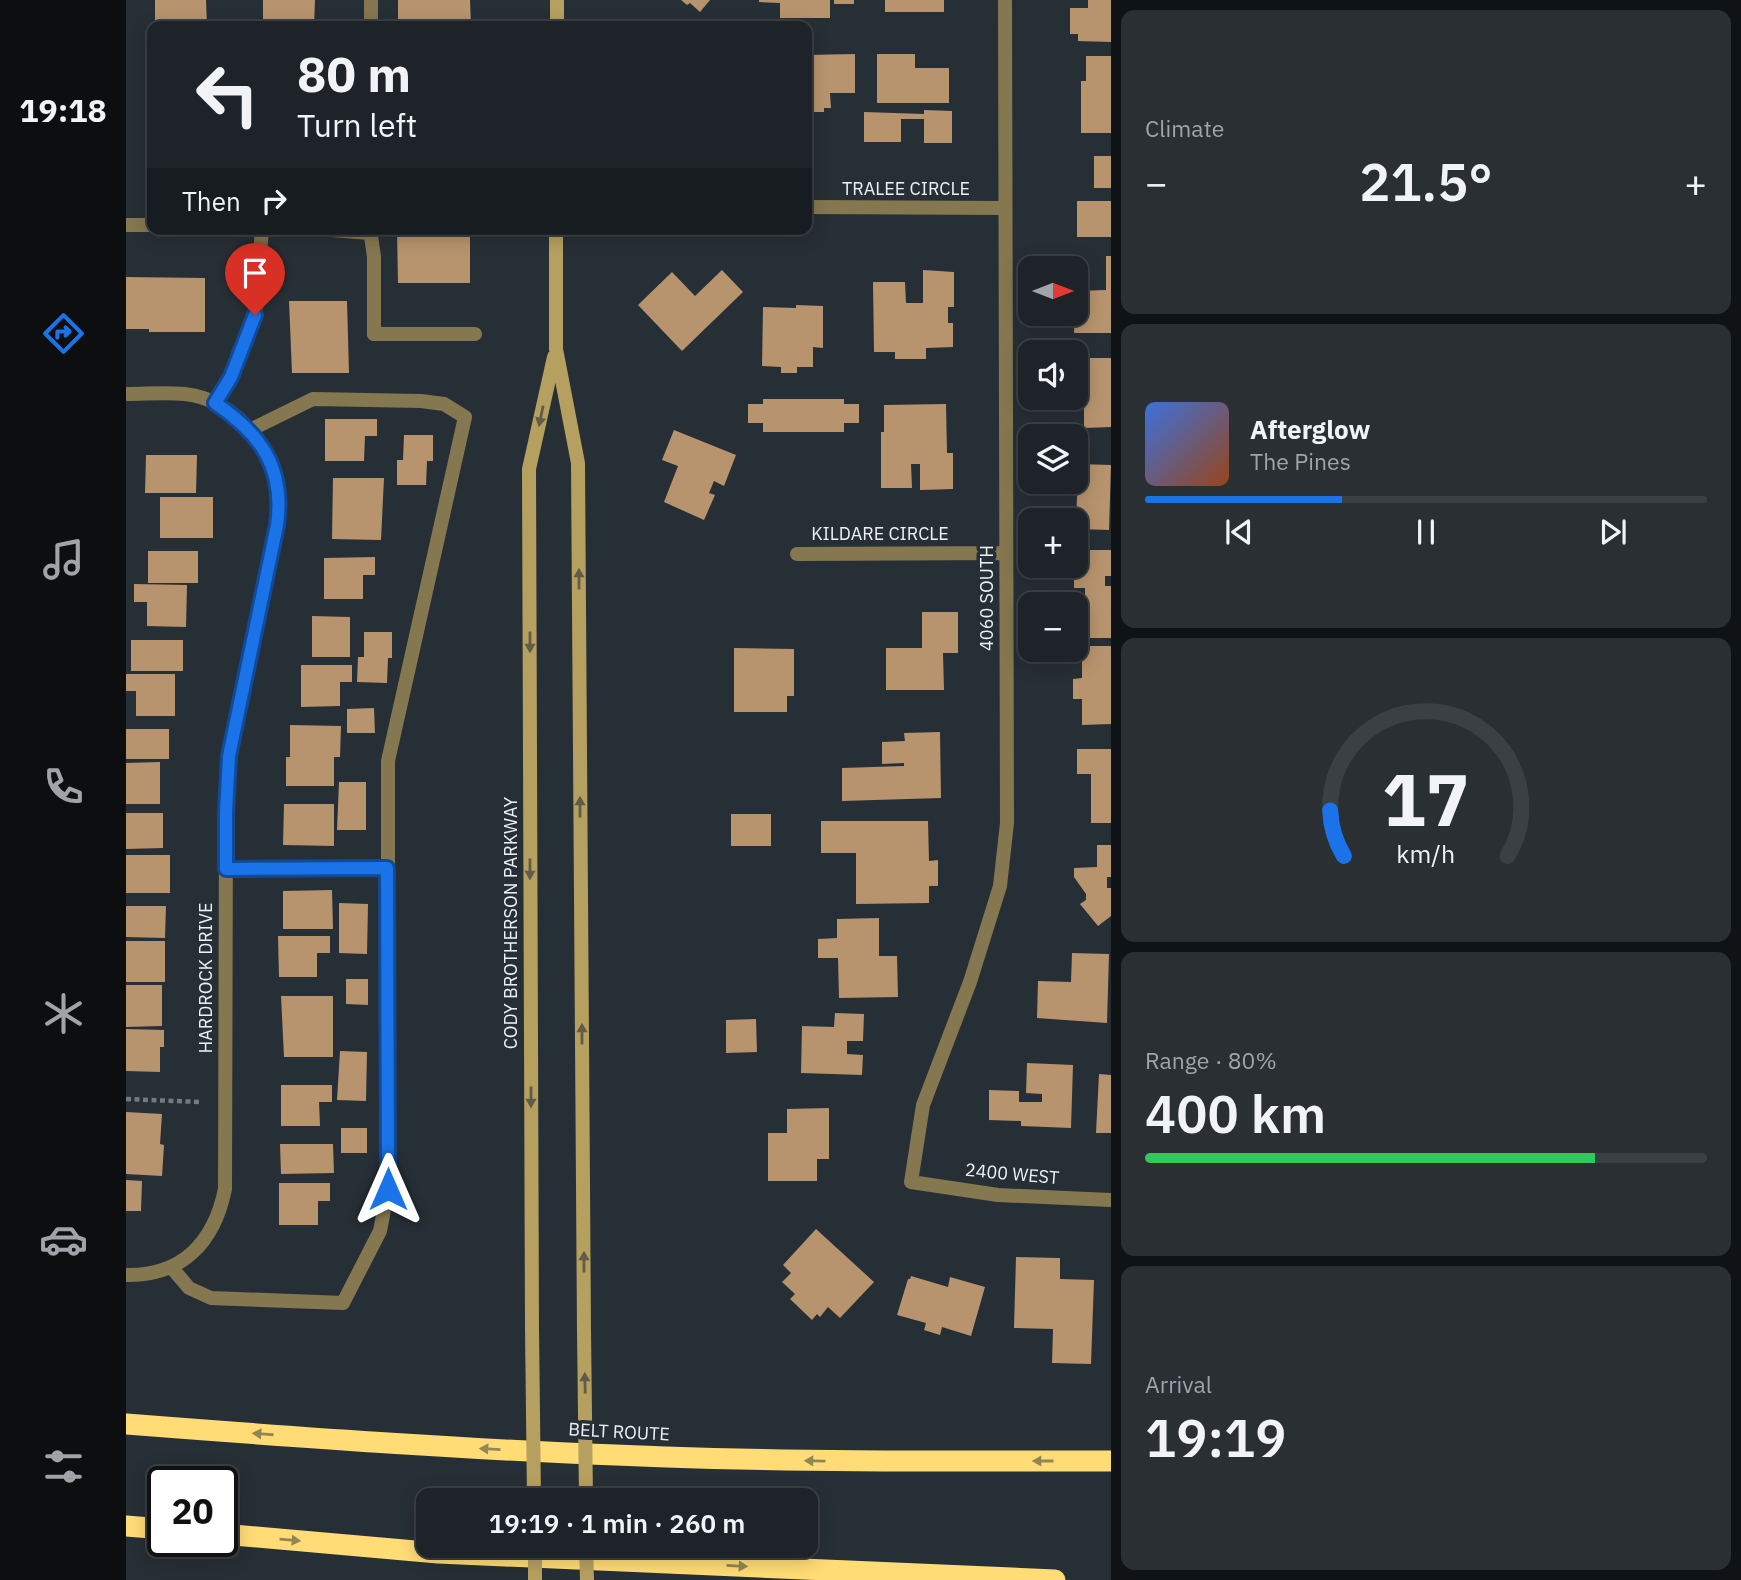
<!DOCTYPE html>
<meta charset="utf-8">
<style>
body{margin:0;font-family:"IBM Plex Sans",sans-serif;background:#2a2f34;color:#f1f3f6;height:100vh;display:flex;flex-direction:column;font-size:26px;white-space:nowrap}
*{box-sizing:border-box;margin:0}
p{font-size:23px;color:#a0a4a8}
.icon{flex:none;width:38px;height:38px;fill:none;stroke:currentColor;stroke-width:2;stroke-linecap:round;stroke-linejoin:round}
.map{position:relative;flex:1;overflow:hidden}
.details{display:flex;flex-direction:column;gap:10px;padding:10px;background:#101316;width:630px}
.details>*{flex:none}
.guide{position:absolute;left:21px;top:21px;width:665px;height:214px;border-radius:14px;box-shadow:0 4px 18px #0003,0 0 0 2px #3b4045;background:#1d2328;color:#f1f3f6;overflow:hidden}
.needle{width:46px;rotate:90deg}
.tools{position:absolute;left:892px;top:256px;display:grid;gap:14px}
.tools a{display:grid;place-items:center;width:70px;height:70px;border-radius:14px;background:#1d2328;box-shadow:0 4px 18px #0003,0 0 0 2px #3b4045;font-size:35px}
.speed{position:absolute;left:21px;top:1466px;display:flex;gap:14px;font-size:35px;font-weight:700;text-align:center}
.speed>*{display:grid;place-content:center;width:91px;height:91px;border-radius:50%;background:#1d2328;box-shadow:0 4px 18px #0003,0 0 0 2px #3b4045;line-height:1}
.speed .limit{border:4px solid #111;border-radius:10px;background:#fff;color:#111}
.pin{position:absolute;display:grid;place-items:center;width:60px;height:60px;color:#fff;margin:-72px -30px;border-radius:50% 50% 50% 0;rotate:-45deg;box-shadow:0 0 7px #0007}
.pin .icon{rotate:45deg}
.me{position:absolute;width:77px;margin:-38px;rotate:0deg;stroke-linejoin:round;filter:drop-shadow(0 0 5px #0008)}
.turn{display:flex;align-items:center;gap:24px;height:147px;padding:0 35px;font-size:32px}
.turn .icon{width:91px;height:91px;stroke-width:2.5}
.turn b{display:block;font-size:49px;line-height:60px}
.then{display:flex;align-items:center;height:66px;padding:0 35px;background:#0003;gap:14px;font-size:26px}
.big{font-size:52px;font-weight:600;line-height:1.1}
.details .card{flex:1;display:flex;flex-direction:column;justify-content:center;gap:10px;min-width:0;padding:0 24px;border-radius:14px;background:#2a2f34}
.details .dial{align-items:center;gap:0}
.dial svg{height:182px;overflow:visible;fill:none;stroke:#3b4045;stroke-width:7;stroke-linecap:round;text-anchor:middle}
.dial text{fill:#f1f3f6;stroke:none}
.song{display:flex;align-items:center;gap:21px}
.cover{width:84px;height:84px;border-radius:10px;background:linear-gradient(135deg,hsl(220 70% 55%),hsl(20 70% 35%))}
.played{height:7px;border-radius:4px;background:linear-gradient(90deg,#1a73e8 35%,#3b4045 35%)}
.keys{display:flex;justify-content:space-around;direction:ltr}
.heat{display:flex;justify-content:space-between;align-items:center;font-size:38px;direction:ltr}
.charge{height:10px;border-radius:5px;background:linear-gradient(90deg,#34c759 80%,#3b4045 0)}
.trip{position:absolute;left:290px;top:1488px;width:402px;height:70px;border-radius:14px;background:#1d2328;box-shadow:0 4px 18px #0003,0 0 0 2px #3b4045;font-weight:600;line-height:70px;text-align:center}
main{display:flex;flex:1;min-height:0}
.tabs{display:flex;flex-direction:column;width:126px;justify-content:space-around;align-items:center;background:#0c0e10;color:#a0a4a8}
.tabs .icon{width:49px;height:49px}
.tabs .on{color:#1a73e8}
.tabs b{font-size:32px;color:#f1f3f6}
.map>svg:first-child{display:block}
.building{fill:#b7946d}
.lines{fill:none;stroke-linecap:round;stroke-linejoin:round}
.path{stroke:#747a81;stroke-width:4.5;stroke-dasharray:5 3.5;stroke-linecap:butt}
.service{stroke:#857750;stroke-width:14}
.minor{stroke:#857750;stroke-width:14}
.secondary{stroke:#b6a060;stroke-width:14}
.motorway{stroke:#ffdc76;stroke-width:21}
.secondary-bridge{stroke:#b6a060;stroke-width:14}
.oneway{fill:#605c47}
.oneway2{fill:#938656}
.route-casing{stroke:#114b97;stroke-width:18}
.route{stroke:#1a73e8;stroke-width:12}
.labels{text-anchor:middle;stroke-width:7;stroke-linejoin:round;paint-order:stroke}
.street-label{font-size:18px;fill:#ebf0f5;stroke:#272f36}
</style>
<main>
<nav class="tabs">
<b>19:18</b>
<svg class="icon on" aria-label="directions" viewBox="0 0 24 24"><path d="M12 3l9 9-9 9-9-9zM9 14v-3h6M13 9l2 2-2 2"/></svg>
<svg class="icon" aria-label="music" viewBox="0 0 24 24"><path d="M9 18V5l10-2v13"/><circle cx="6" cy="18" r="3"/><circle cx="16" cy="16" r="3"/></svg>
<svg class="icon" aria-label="phone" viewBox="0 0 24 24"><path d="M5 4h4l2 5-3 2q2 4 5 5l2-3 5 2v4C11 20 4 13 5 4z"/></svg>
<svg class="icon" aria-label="climate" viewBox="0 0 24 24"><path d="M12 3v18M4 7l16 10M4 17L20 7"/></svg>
<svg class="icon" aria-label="car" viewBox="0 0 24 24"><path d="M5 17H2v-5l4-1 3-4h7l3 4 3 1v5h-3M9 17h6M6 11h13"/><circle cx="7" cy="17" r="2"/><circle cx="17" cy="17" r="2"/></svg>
<svg class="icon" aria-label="filters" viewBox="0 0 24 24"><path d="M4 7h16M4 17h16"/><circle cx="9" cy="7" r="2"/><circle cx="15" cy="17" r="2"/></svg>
</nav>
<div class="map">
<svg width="985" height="1580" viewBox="0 0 985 1580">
<rect width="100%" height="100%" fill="#272f36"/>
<path class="building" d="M29,0H80L81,26H29Z
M137,0H189L188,26H137Z
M272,0H344L345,25H272Z
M555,0H584L574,12L564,3L561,5Z
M633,0H704V18H654V3L633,2Z
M708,0H728V4H708Z
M759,0H818V12H759Z
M962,0H985V42L952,41V34H944V8H962Z
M729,54V93H704L705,108H698V112H685V108H681V55Z
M751,54H789V68H823V103H751Z
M960,56H985V133H955V81H960Z
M798,110L826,111V143H798V119H775V142H738V112L798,114Z
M968,156H985V188H968Z
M951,201H985V237H951Z
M271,229H344V283H272Z
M980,256H985V333H948L950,291L980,290Z
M596,270L617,292L556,351L512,305L546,272L569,296Z
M797,270L828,272V307H822V323H827V347L800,348V359H769V352H748L747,282H779L780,303H797Z
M0,277L79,278V332H23V329H0Z
M163,301H221L223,373H166Z
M670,305L697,306V348L687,347V367H671V373H655V367L636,366L637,307L670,308Z
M950,358H985V427L958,428V393H951Z
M637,399H718V404H733V423H718V432H637V423H622V404H637Z
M820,404L821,453H827V489L794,490V464H785L786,488H755V432H758V405Z
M199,419H251V436H239L238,461H199Z
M548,430L610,455L598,486L588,481L583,493L589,495L578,520L538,502L552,466L536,460Z
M278,435H307V461H301L300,485H271V460H277Z
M20,455H71L70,493H19Z
M952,464L985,465L983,530L950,529Z
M207,478H258L255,540L206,539Z
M34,497H87V538H34Z
M954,550H985V576H979V586H985V638H959V588H948V566H954Z
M22,551H72V583H22Z
M249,557V575H237V599H198V558Z
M8,584L61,585L60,627L21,626V602H8Z
M796,612H832V653H817L818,690H760V648H796Z
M186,616L224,617V657H186Z
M238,632H266V658H262L261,683L231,682L232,657H238Z
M5,640H57V671H5Z
M956,646H985V724L956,725V699H947V679L956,678Z
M608,648L668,649V696H661V712H608Z
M175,665H226V682H214V706L175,707Z
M0,674H49V716H10V691H0Z
M248,708L249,733H221V709Z
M164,725L215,726L214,757H208V786H160V757H164Z
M0,729H43V759H0Z
M814,732L815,798L716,801V768L778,766V763L756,764V742L779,741L778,733Z
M951,749H985V823H965V774H951Z
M34,762V804H0V763Z
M213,782H240V830H211Z
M158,804H208V846L157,845Z
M0,813H37V848L0,849Z
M605,814H645V846H605Z
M695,821H802L803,861L812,860V886H803V903L730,904V853H695Z
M971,845H985V877H981V888H985V916L972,926L954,904L960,900V894L948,877V868L971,867Z
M0,855H44V893H0Z
M206,890L207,929H157V891Z
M213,903L242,904L241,954L213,953Z
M0,906H40L39,938L0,937Z
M753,918V956H771L772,997L713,998L712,958H692V939L711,938V919Z
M152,936H204V953H191V977H153Z
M0,941H39V982H0Z
M946,953L983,954L981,1023L911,1018L912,981L945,982Z
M220,979H242V1005L220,1004Z
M0,985H36V1026L0,1027Z
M155,996H207V1057H158Z
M709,1013L738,1014L737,1041H721V1054L737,1055L736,1075L675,1073L676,1026L708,1027Z
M630,1019L631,1052L600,1053V1020Z
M0,1029L38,1030V1047H34V1072L0,1071Z
M214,1051L241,1052L240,1101L211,1100Z
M901,1063L947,1065L945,1128L895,1126V1121L863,1120V1090L893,1091V1102H916V1094L900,1093Z
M973,1074L985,1075V1133H970Z
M155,1085H206V1102H193L194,1126H155Z
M703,1108V1159H691V1181H642V1133H661V1109Z
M0,1112L36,1114L34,1144L38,1145L36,1176L0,1174Z
M215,1128H241V1153H215Z
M154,1144H207L208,1173L155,1174Z
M0,1180L16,1181L15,1211H0Z
M153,1183H204V1201H192V1225H153Z
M690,1229L748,1282L714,1318L702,1307L694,1317L691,1314L686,1320L664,1299L669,1294L656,1282L665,1273L657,1265Z
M890,1257L934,1258V1279L968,1280L965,1364L926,1363L927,1329L888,1328Z
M785,1276L822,1287L824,1277L859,1287L845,1336L816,1327L814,1335L798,1330L800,1323L771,1315L782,1279H784Z"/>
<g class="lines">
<path class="path" d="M0,1099L74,1102"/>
<path class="service" d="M248,334H349
M100,869L262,868
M46,1268L63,1288L85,1298L217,1303L254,1231L262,1189V761L339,417L318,404L295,401L187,399L124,430"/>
<path class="minor" d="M245,0V26
M879,0L881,823L874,886L844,982L797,1105L785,1182L872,1195L985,1200
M681,207L878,208
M0,225H26
M193,229L244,233
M244,229L248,257V334
M0,394C19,394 40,392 59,394C116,401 152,456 153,509L103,756L100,812L99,1189C88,1243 56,1276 0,1275
M89,403L105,377L129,315L136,229
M671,554L880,553"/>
<path class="secondary" d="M431,26V0
M430,229V349L452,463L458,1330
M406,1328L403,469L428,357"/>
<path class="motorway" d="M0,1424C180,1438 360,1451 540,1457C688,1462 837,1461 985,1461
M0,1526L37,1529
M96,1534L312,1553L929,1580"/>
<path class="secondary-bridge" d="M406,1328L408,1500
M458,1330L460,1500
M409,1545V1580
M460,1545L461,1580"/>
</g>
<defs><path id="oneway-solid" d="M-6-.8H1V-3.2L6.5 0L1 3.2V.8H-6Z" transform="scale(1.75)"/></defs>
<g class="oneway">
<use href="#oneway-solid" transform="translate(415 416) rotate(102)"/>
<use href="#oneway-solid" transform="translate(453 579) rotate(-90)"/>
<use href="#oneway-solid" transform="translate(404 642) rotate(90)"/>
<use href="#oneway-solid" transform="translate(454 807) rotate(-90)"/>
<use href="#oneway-solid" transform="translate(404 869) rotate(90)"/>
<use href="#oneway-solid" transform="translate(456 1034) rotate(-90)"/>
<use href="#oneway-solid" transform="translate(405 1097) rotate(90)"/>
<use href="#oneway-solid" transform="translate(458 1262) rotate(-90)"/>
<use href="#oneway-solid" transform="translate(459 1383) rotate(-91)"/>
</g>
<g class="oneway2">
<use href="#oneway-solid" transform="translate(137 1434) rotate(-176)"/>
<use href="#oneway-solid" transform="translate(364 1449) rotate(-177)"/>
<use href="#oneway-solid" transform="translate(689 1461) rotate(-179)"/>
<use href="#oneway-solid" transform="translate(917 1461) rotate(180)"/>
<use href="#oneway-solid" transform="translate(164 1540) rotate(5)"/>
<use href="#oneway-solid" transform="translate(611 1566) rotate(3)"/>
</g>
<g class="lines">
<defs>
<path id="route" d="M129,315L105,377L89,403C135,434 159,468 151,525L103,756L100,812V869L261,868L262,1189"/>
</defs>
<use href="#route" class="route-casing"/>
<use href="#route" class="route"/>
</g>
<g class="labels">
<g class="street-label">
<text x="780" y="195">TRALEE CIRCLE</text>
<text x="754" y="540">KILDARE CIRCLE</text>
<text transform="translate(861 598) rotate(-90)" y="6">4060 SOUTH</text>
<text transform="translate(385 923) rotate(-90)" y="6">CODY BROTHERSON PARKWAY</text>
<text transform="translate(80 978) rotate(-90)" y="6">HARDROCK DRIVE</text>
<text transform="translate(886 1174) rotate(5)" y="6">2400 WEST</text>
<text transform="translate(493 1432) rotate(3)" y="6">BELT ROUTE</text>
</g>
</g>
</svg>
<div class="tools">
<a><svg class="needle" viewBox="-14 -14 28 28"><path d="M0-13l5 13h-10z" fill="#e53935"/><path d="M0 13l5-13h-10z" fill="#a0a4a8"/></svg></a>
<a><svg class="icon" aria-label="sound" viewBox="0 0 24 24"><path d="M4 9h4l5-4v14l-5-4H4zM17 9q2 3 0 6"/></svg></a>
<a><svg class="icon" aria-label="layers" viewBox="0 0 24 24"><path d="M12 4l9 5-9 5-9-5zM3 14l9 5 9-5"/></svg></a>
<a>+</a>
<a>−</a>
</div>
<div class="speed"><div class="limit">20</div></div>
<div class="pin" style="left:129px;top:315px;background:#d93025"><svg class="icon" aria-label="arrive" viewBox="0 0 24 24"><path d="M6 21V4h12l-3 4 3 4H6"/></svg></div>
<svg class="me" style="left:262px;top:1189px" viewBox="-20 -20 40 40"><path d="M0-17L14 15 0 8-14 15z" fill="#1a73e8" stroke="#fff" stroke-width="4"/></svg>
<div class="trip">19:19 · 1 min · 260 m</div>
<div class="guide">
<div class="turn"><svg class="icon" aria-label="left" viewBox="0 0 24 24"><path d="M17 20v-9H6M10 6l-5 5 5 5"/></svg><div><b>80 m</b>Turn left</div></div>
<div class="then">Then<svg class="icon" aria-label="right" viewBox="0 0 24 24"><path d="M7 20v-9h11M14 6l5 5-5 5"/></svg></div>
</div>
</div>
<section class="details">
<div class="card"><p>Climate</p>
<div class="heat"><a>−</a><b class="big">21.5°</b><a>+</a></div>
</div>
<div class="card">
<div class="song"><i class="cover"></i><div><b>Afterglow</b><p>The Pines</p></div></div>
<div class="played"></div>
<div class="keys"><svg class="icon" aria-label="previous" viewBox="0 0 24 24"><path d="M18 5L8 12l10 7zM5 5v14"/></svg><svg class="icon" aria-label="pause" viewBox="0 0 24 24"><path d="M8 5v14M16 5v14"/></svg><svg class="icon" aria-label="next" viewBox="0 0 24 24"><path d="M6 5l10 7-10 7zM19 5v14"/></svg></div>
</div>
<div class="card dial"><svg viewBox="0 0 100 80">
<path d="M14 69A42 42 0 1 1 86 69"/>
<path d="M14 69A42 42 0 0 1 8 49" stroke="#1a73e8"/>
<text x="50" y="56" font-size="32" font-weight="700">17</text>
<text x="50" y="72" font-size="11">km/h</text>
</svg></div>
<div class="card"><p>Range · 80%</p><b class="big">400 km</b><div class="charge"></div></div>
<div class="card"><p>Arrival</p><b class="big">19:19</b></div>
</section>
</main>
